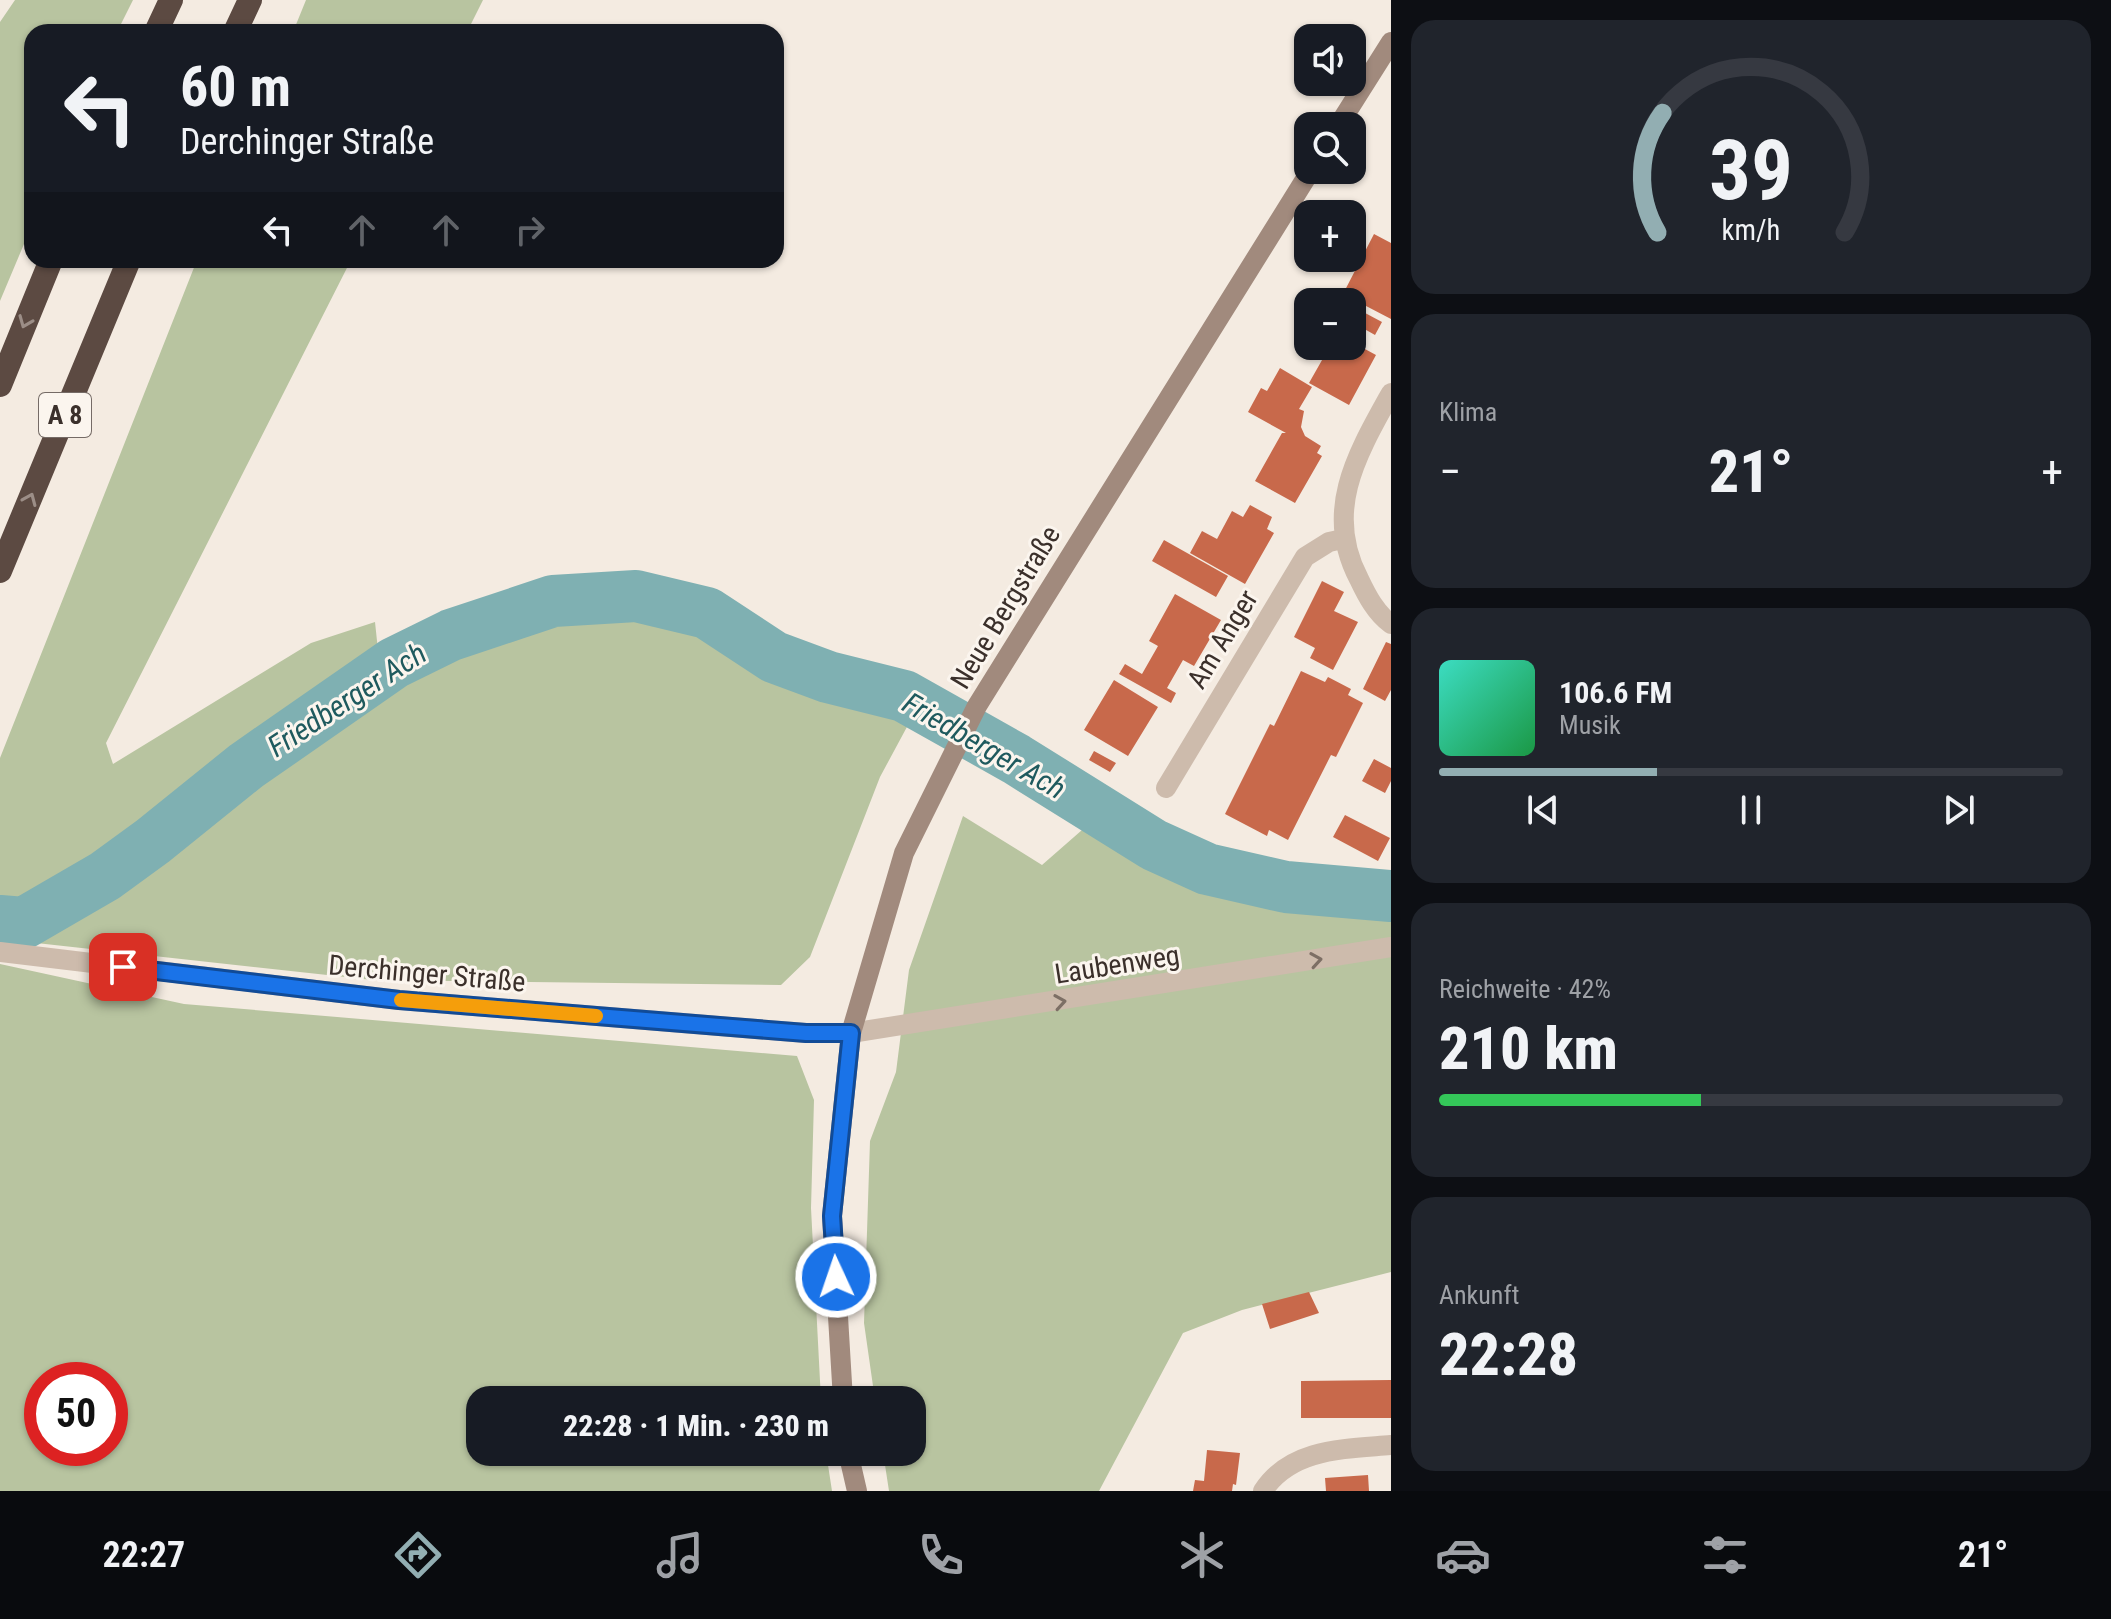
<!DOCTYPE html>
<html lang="de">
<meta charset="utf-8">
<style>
body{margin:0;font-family:"Roboto Condensed",sans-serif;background:#20242c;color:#f1f3f6;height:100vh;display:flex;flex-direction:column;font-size:30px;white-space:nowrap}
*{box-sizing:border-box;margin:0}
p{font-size:26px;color:#9ea1a6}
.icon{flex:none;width:44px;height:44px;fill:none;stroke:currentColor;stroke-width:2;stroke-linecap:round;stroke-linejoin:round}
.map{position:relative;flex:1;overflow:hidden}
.drawer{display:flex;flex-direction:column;gap:20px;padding:20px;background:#0d0f14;width:720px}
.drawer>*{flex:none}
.guide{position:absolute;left:24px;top:24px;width:760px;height:244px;border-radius:24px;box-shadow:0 2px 6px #0004;background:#171b24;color:#f1f3f6;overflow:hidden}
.buttons{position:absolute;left:1294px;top:24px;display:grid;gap:16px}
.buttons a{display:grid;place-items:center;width:72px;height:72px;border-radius:16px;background:#171b24;box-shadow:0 2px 6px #0004;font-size:40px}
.speed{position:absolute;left:24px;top:1362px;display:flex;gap:16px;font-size:40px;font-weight:700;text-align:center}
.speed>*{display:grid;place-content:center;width:104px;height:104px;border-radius:50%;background:#171b24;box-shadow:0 2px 6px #0004;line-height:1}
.speed .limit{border:12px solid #d22;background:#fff;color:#111}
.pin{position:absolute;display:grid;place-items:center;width:68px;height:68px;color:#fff;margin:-34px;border-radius:16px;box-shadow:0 4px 12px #0006}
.me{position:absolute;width:88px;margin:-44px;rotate:357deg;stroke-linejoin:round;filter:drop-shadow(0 0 6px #0008)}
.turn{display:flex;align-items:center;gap:28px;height:168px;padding:0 24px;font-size:36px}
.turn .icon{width:104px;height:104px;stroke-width:2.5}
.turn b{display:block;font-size:56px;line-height:68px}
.lanes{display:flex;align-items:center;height:76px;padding:0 24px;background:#0003;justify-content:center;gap:40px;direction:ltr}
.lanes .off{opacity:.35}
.big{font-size:60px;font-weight:800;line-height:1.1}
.drawer .tile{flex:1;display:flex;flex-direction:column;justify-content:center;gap:12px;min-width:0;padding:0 28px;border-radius:24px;background:#20242c}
.drawer .dial{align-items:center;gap:0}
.dial svg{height:208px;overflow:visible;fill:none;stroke:#363941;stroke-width:7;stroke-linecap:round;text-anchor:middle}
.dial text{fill:#f1f3f6;stroke:none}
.song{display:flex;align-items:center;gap:24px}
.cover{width:96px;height:96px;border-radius:12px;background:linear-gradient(135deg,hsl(170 70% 55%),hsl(140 70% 35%))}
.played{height:8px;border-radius:4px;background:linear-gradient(90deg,#92aeb2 35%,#363941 35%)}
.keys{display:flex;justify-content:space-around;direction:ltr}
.heat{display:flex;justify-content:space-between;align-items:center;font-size:44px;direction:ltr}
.charge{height:12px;border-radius:6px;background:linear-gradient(90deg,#34c759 42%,#363941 0)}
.trip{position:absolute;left:466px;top:1386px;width:460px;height:80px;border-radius:24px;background:#171b24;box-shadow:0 2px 6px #0004;font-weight:800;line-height:80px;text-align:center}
.dock{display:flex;height:128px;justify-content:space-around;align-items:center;background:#090b0e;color:#9ea1a6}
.dock .icon{width:56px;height:56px}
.dock .on{color:#92aeb2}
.dock b{font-size:36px;color:#f1f3f6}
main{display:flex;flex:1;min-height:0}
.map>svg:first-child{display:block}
.green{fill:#b8c4a0;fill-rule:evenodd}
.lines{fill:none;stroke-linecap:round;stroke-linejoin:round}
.river{stroke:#7fb0b2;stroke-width:52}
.building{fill:#c8694b}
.minor{stroke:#cdbbac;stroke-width:20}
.secondary{stroke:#a18a7d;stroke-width:20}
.motorway{stroke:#5c4a42;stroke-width:24}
.oneway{stroke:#9c8e87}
.oneway2{stroke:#7d6f65}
.route-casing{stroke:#114b97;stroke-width:20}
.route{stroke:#1a73e8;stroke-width:14}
.slow{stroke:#f59e0b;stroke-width:14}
.labels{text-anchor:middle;stroke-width:6;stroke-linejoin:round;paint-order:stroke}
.shield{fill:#fbf5ee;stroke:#756b66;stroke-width:2}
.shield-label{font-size:26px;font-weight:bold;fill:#3b302b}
.street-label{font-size:28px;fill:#3b302b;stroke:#fbf5ee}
.water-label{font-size:30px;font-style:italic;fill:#1f5a5e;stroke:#fbf5ee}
</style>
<main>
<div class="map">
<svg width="1391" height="1491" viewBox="0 0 1391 1491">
<rect width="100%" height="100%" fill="#f4ebe1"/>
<path class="green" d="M15,0H133L117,32H32V225L0,301V22Z
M306,0H483L467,32H293Z
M197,260H351L106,743L113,764L311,643L375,622L382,688L465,652L559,619L635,610L699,624L761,671L782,681L915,712L880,777L810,957L781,985L373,980L0,939V758Z
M963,816L1042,865L1090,823C1113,838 1137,857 1163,868C1234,901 1314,903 1391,909V1272L1242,1310L1183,1333L1099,1491H889L883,1452H912V1400H875L864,1323L870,1141L896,1072L909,970Z
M0,964L184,1004L797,1056L814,1100L811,1208L821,1400H480V1452H826L832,1491H0ZM110,1380V1448H42V1380Z"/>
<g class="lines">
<path class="river" d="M0,921L24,923L105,876L153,841L246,766L394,663L451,635L553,601L636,596L707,613L774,657L828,677L904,696L1016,759L1154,845L1207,869L1286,887L1391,896"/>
</g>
<path class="building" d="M1374,234L1391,243V319L1343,294Z
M1352,306L1382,322L1375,335L1352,322Z
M1352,342L1376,355L1349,405L1309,383L1330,346H1352Z
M1280,368L1312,387L1299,409L1304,411L1301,427L1305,436L1321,446L1317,453L1322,456L1295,503L1255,481L1282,433H1286L1248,412L1261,388L1267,391Z
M1250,505L1272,517L1267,529L1274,533L1245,584L1190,553L1202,531L1217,539L1232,511L1243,517Z
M1164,540L1228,576L1216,597L1152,561Z
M1322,581L1344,592L1334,611L1358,622L1333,670L1310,658L1315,648L1294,637Z
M1175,594L1221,620L1194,666L1183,660L1167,688L1176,693L1171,703L1119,674L1125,664L1142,674L1158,646L1149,641Z
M1386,642L1391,644V690L1385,701L1363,689Z
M1301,671L1325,682L1328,677L1351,689L1348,695L1363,703L1336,757L1331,755L1288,840L1269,830L1267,836L1225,814L1270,724L1274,726Z
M1114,680L1158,707L1128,756L1084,730Z
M1094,751L1116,763L1110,772L1089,760Z
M1374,759L1391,768V781L1385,793L1362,781Z
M1345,815L1390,838L1378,861L1333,837Z
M1309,1292L1319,1313L1270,1329L1262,1304Z
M1391,1380V1418H1301V1381Z
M1207,1450L1240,1453L1236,1485L1233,1484L1232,1491H1193L1195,1480L1204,1481Z
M1368,1475L1369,1491H1326L1325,1478Z"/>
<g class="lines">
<path class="minor" d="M1391,393C1357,454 1323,511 1359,579C1367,596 1376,613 1391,624
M1166,788L1305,557L1329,542L1343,539
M0,952L399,1000L806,1033H851L1391,947
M1263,1491C1291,1448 1345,1449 1391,1445"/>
<path class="secondary" d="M1338,126L1391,42
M843,1400L832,1216L851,1033L904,853L977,706L1311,170
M848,1452L857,1491"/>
<path class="motorway" d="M156,32L171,0
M235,32L250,0
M0,385L51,260
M0,571L129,260"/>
</g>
<defs><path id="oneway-chevron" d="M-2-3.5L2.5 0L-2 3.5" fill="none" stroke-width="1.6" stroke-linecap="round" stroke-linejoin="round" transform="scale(2)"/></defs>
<g class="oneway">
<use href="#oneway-chevron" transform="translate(25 322) rotate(112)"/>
<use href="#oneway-chevron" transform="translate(30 499) rotate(-67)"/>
</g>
<g class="oneway2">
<use href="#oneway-chevron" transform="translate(1316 960) rotate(-9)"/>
<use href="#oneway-chevron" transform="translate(1060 1002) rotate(-9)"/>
</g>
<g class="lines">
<defs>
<path id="route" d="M123,967L399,1000L806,1033H851L832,1216L836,1277"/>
</defs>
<use href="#route" class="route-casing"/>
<use href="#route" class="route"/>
<path class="slow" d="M401,1000L596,1016"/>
</g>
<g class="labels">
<rect class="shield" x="39" y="393" width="52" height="44" rx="6"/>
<g class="shield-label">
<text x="65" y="424">A 8</text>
</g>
<g class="street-label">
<text transform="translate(1005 607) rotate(-59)" y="10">Neue Bergstraße</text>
<text transform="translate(1222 639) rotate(-59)" y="10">Am Anger</text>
<text transform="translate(1117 964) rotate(-9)" y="10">Laubenweg</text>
<text transform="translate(427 973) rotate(5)" y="10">Derchinger Straße</text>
</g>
<g class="water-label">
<text transform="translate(347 700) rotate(-33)" y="10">Friedberger Ach</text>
<text transform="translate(984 746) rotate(30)" y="10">Friedberger Ach</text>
</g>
</g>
</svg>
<div class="buttons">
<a><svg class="icon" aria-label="sound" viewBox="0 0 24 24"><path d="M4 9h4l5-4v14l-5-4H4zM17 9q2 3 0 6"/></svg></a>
<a><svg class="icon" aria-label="search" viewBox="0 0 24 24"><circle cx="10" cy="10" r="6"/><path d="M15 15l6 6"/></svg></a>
<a>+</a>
<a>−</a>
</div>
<div class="speed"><div class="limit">50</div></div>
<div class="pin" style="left:123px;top:967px;background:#d93025"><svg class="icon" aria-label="arrive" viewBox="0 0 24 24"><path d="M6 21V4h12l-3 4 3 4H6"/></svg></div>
<svg class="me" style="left:836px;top:1277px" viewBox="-20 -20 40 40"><circle r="17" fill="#1a73e8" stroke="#fff" stroke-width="3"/><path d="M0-11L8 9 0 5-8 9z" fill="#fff"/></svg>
<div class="trip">22:28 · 1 Min. · 230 m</div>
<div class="guide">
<div class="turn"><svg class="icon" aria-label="left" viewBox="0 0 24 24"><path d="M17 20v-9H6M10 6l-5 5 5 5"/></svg><div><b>60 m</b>Derchinger Straße</div></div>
<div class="lanes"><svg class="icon" aria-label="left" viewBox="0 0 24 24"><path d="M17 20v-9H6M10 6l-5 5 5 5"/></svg><svg class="icon off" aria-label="ahead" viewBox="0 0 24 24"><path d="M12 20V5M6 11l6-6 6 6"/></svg><svg class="icon off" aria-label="ahead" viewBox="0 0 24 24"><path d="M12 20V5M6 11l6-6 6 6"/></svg><svg class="icon off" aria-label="right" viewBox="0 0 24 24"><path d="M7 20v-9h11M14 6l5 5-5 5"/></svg></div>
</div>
</div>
<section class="drawer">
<div class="tile dial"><svg viewBox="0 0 100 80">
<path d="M14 69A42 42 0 1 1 86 69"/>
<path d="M14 69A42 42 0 0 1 16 23" stroke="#92aeb2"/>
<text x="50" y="56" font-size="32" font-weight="700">39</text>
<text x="50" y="72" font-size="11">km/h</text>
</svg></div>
<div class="tile"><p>Klima</p>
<div class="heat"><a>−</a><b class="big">21°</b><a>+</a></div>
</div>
<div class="tile">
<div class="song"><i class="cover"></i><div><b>106.6 FM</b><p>Musik</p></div></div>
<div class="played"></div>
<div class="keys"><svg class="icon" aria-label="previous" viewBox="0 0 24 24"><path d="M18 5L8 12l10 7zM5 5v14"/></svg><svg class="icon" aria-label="pause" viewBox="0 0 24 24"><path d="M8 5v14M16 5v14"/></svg><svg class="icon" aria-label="next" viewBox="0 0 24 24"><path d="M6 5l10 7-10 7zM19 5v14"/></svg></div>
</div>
<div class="tile"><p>Reichweite · 42%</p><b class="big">210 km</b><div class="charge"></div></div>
<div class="tile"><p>Ankunft</p><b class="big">22:28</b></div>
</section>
</main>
<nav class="dock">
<b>22:27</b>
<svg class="icon on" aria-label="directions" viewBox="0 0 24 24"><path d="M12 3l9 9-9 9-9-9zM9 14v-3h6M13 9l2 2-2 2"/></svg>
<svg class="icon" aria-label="music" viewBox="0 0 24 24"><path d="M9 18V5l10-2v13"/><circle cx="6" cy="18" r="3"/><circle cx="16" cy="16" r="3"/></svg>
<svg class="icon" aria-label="phone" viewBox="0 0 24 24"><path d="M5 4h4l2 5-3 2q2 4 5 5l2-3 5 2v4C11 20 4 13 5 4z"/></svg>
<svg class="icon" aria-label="climate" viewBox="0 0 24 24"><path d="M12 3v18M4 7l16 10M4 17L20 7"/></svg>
<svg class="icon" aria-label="car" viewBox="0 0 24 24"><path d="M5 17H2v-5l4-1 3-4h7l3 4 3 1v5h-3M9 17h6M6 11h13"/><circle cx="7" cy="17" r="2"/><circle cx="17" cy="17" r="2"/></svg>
<svg class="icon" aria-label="filters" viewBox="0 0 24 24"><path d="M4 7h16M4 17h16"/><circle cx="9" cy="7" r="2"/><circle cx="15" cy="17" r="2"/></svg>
<b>21°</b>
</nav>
